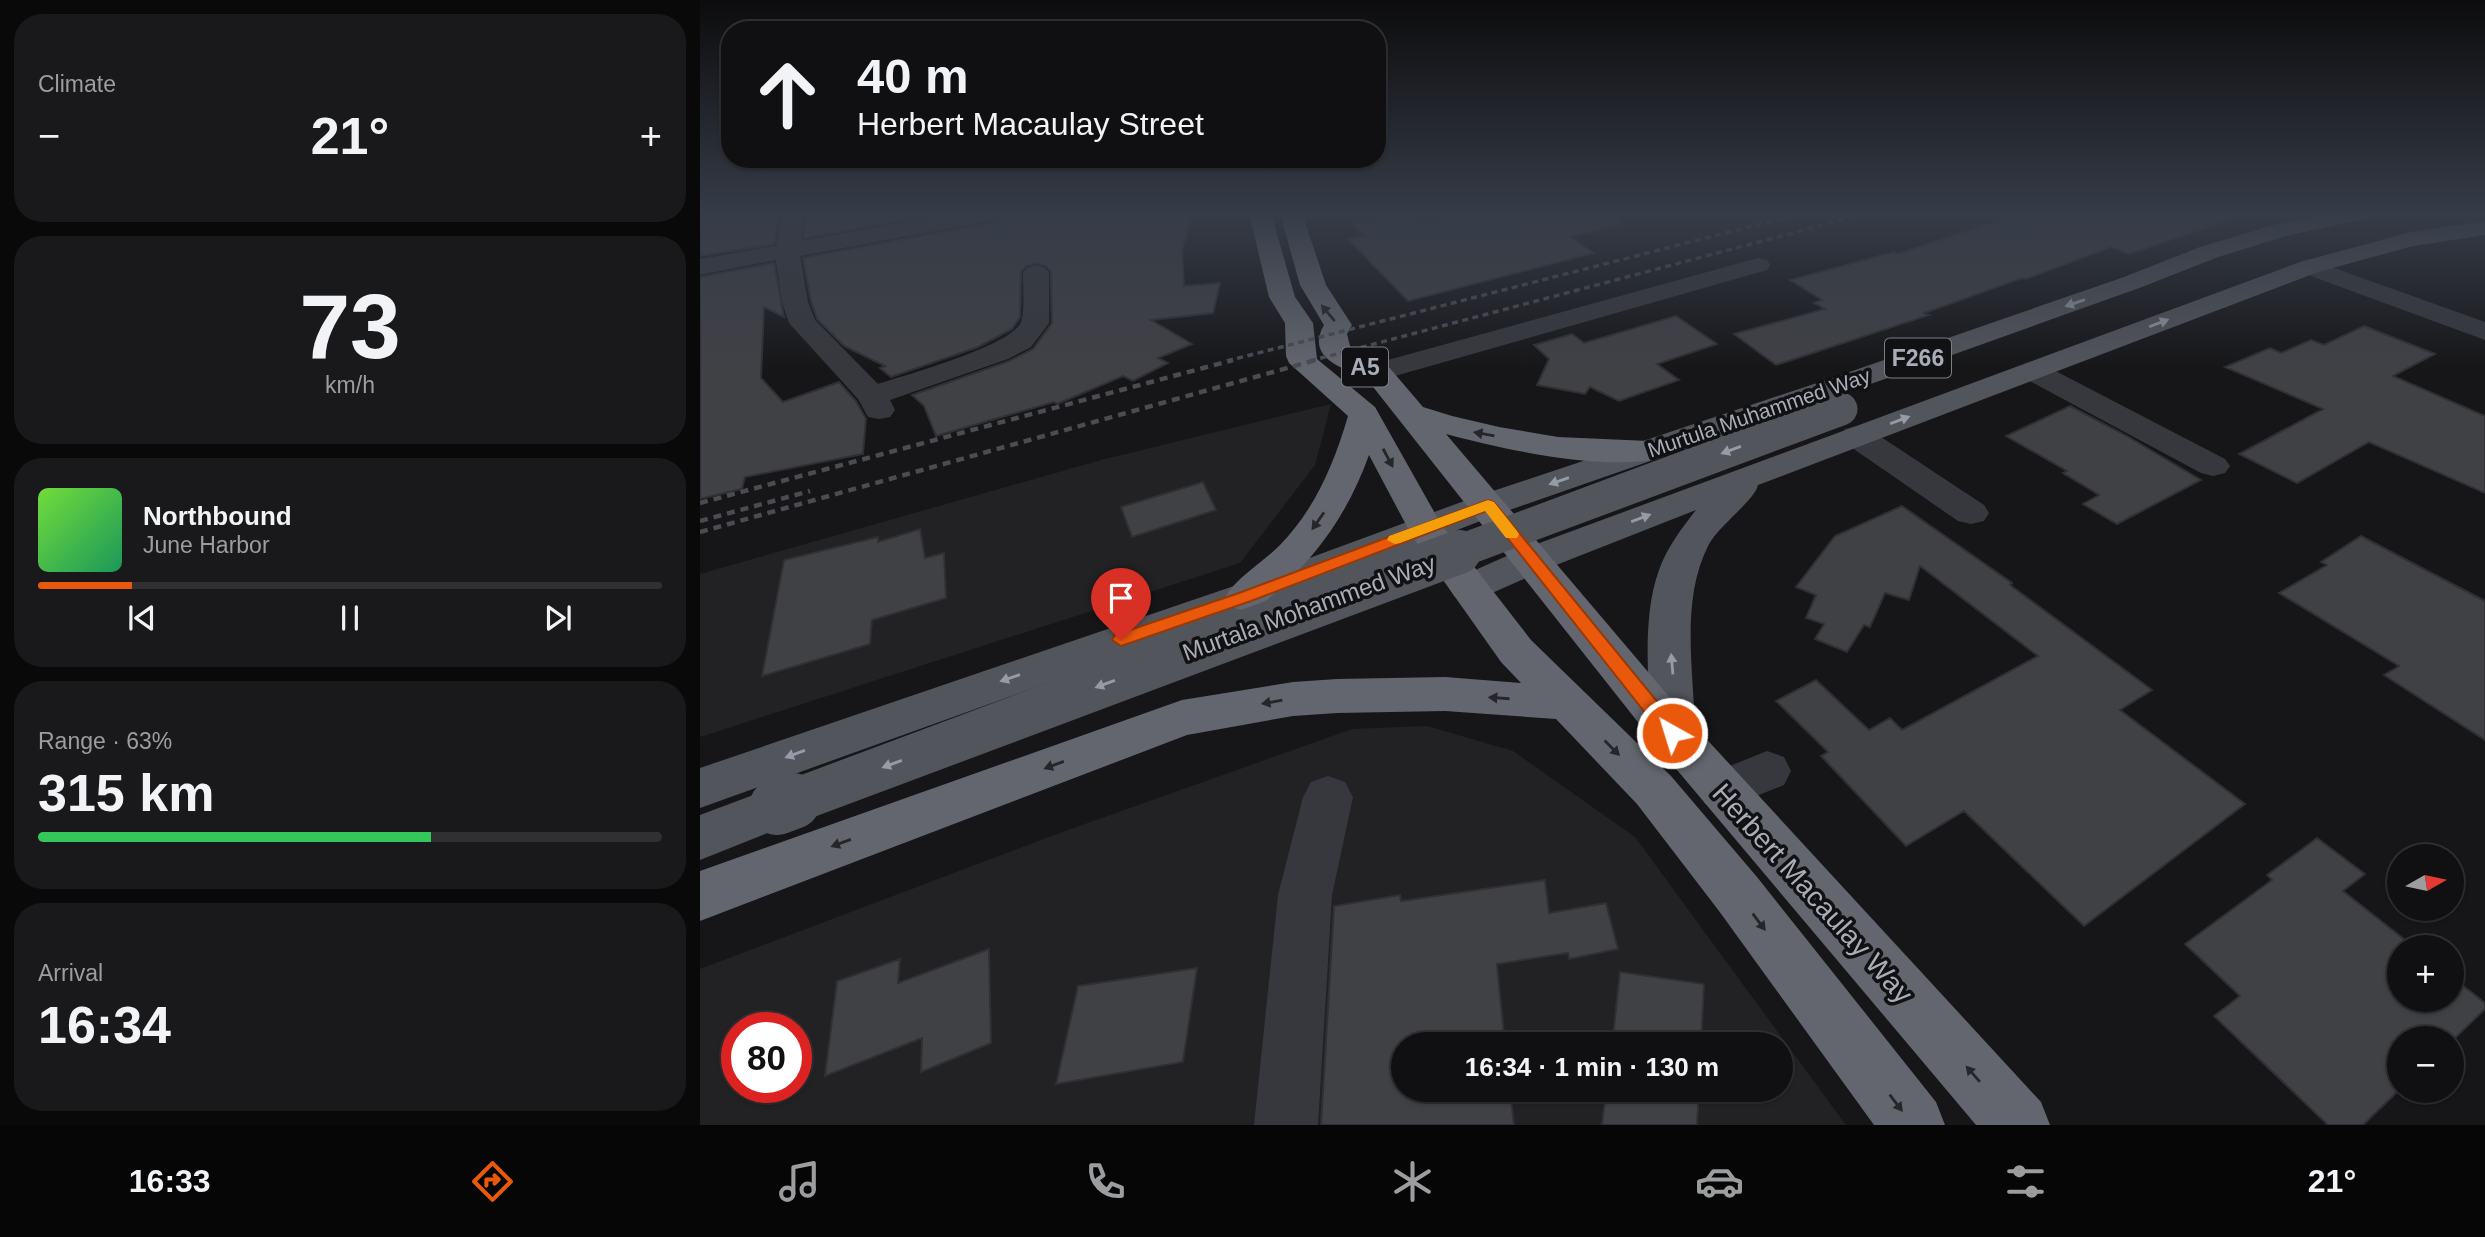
<!DOCTYPE html>
<meta charset="utf-8">
<style>
body{margin:0;font-family:Arial,sans-serif;background:#19191b;color:#f1f3f6;height:100vh;display:flex;flex-direction:column;font-size:26px;white-space:nowrap}
*{box-sizing:border-box;margin:0}
p{font-size:23px;color:#9c9d9f}
.icon{flex:none;width:38px;height:38px;fill:none;stroke:currentColor;stroke-width:2;stroke-linecap:round;stroke-linejoin:round}
.map{position:relative;flex:1;overflow:hidden}
.drawer{display:flex;flex-direction:column;gap:14px;padding:14px;background:#09090a;width:700px}
.drawer>*{flex:none}
.top-card{position:absolute;left:21px;top:21px;width:665px;height:147px;border-radius:28px;box-shadow:0 2px 5px #0004,0 0 0 2px #303032;background:#101012;color:#f1f3f6;overflow:hidden}
.needle{width:46px;rotate:81deg}
.tools{position:absolute;left:1687px;top:844px;display:grid;gap:14px}
.tools a{display:grid;place-items:center;width:77px;height:77px;border-radius:50%;background:#101012;box-shadow:0 2px 5px #0004,0 0 0 2px #303032;font-size:35px}
.speed{position:absolute;left:21px;top:1012px;display:flex;gap:14px;font-size:35px;font-weight:700;text-align:center}
.speed>*{display:grid;place-content:center;width:91px;height:91px;border-radius:50%;background:#101012;box-shadow:0 2px 5px #0004,0 0 0 2px #303032;line-height:1}
.speed .limit{border:10px solid #d22;background:#fff;color:#111}
.pin{position:absolute;display:grid;place-items:center;width:60px;height:60px;color:#fff;margin:-72px -30px;border-radius:50% 50% 50% 0;rotate:-45deg;box-shadow:0 0 7px #0007}
.pin .icon{rotate:45deg}
.me{position:absolute;width:77px;margin:-38px;rotate:321deg;stroke-linejoin:round;filter:drop-shadow(0 0 5px #0008)}
.turn{display:flex;align-items:center;gap:24px;height:147px;padding:0 21px;font-size:32px}
.turn .icon{width:91px;height:91px;stroke-width:2.5}
.turn b{display:block;font-size:49px;line-height:60px}
.big{font-size:52px;font-weight:700;line-height:1.1}
.drawer .tile{flex:1;display:flex;flex-direction:column;justify-content:center;gap:10px;min-width:0;padding:0 24px;border-radius:28px;background:#19191b}
.drawer .dial{align-items:center;gap:0}
.dial b{font-size:91px;line-height:1}
.song{display:flex;align-items:center;gap:21px}
.cover{width:84px;height:84px;border-radius:10px;background:linear-gradient(135deg,hsl(100 70% 55%),hsl(150 70% 35%))}
.played{height:7px;border-radius:4px;background:linear-gradient(90deg,#ea580c 15%,#303032 15%)}
.keys{display:flex;justify-content:space-around;direction:ltr}
.heat{display:flex;justify-content:space-between;align-items:center;font-size:38px;direction:ltr}
.charge{height:10px;border-radius:5px;background:linear-gradient(90deg,#34c759 63%,#303032 0)}
.trip{position:absolute;left:691px;top:1032px;width:402px;height:70px;border-radius:35px;background:#101012;box-shadow:0 2px 5px #0004,0 0 0 2px #303032;font-weight:700;line-height:70px;text-align:center}
.dock{display:flex;height:112px;justify-content:space-around;align-items:center;background:#060607;color:#9c9d9f}
.dock .icon{width:49px;height:49px}
.dock .on{color:#ea580c}
.dock b{font-size:32px;color:#f1f3f6}
main{display:flex;flex:1;min-height:0}
.map>svg:first-child{display:block}
.built{fill:#222225;fill-rule:evenodd}
.building{fill:#404145;stroke:#303034;stroke-width:2}
.lines{fill:none;stroke-linecap:round;stroke-linejoin:round}
.minor{fill:#37383d;fill-rule:evenodd}
.major{fill:#53555c;fill-rule:evenodd}
.highway{fill:#63666e;fill-rule:evenodd}
.rail-far1{stroke:#4a4c52;stroke-width:3.5;stroke-dasharray:6 4.5;stroke-linecap:butt}
.rail{stroke:#4a4c52;stroke-width:4.5;stroke-dasharray:8 6;stroke-linecap:butt}
.major-bridge-far2{stroke:#53555c;stroke-width:33}
.major-bridge-far1{stroke:#53555c;stroke-width:44}
.major-bridge{stroke:#53555c;stroke-width:56}
.oneway{fill:#979ba6}
.oneway2{fill:#26262a}
.route{fill:#ea580c;stroke:#983908;stroke-width:2}
.slow{fill:#f59e0b}
.labels{text-anchor:middle;stroke-width:7;stroke-linejoin:round;paint-order:stroke}
.far-street-label{font-size:21px;fill:#a8adb8;stroke:#111113}
.shield{fill:#111113;stroke:#7b7e86;stroke-width:2}
.shield-label{font-size:23px;font-weight:bold;fill:#a8adb8}
.street-label{font-size:24px;fill:#a8adb8;stroke:#111113}
.near-street-label{font-size:28px;fill:#a8adb8;stroke:#111113}
</style>
<main>
<section class="drawer">
<div class="tile"><p>Climate</p>
<div class="heat"><a>−</a><b class="big">21°</b><a>+</a></div>
</div>
<div class="tile dial"><b>73</b><p>km/h</p></div>
<div class="tile">
<div class="song"><i class="cover"></i><div><b>Northbound</b><p>June Harbor</p></div></div>
<div class="played"></div>
<div class="keys"><svg class="icon" aria-label="previous" viewBox="0 0 24 24"><path d="M18 5L8 12l10 7zM5 5v14"/></svg><svg class="icon" aria-label="pause" viewBox="0 0 24 24"><path d="M8 5v14M16 5v14"/></svg><svg class="icon" aria-label="next" viewBox="0 0 24 24"><path d="M6 5l10 7-10 7zM19 5v14"/></svg></div>
</div>
<div class="tile"><p>Range · 63%</p><b class="big">315 km</b><div class="charge"></div></div>
<div class="tile"><p>Arrival</p><b class="big">16:34</b></div>
</section>
<div class="map">
<svg width="1785" height="1125" viewBox="0 0 1785 1125">
<rect width="100%" height="100%" fill="#161618"/>
<path class="built" d="M631,404L615,465L540,563L0,737V574L401,460Z
M727,726L813,751L935,837L1146,1125H0V969L354,835L652,729ZM37,1027H96V1087H37ZM704,1045H1082V1090H704Z"/>
<path class="building" d="M0,213H79L74,244L0,256Z
M106,213H213L223,216L104,238Z
M329,213H492L482,251L484,286L520,283L513,313L451,320L492,344L458,358L468,363L433,381L423,376L357,404L354,402L236,436L224,406L212,395L309,361L333,349L352,323L351,271L346,266L337,263L326,266L321,271L320,317L312,329L278,347L191,377L180,368L185,366L144,346L117,319L111,301L103,258L292,223L301,221L305,215Z
M704,213L720,223L769,213H921L922,224L870,237L894,253L708,301L648,239L665,236L652,224Z
M1322,213H1534L1535,218L1429,254L1411,247L1326,279L1322,278L1224,313L1229,315L1076,365L1034,334L1125,309L1114,303L1122,300L1090,280L1194,252L1198,254Z
M74,263L84,317L64,307L61,378L83,402L139,382L156,401L166,419L163,454L45,477L42,489L0,499V277Z
M976,316L1017,344L957,364L979,380L919,401L890,387L885,394L837,385L849,359L834,345L872,334L884,343Z
M1664,326L1735,354L1693,376L1785,416V493L1669,442L1597,483L1539,454L1623,409L1525,367L1570,348L1581,353L1611,340L1624,345Z
M1370,406L1427,436L1501,480L1417,524L1383,504L1399,495L1363,473L1367,471L1306,436Z
M503,482L516,510L432,537L421,507Z
M1202,506L1312,583L1310,585L1452,690L1420,710L1545,804L1384,926L1264,811L1206,846L1121,756L1128,752L1076,701L1116,680L1169,730L1190,718L1202,730L1338,656L1220,566L1209,600L1185,593L1170,627L1164,625L1147,652L1115,639L1124,624L1106,618L1116,595L1096,587L1135,536Z
M220,529L225,558L244,553L246,598L172,620L170,644L62,676L84,560L178,537V542Z
M1661,536L1785,601V740L1684,675L1699,666L1579,593L1627,565L1621,562Z
M1617,838L1665,874L1643,891L1714,947H1699V999H1752V977L1785,1003V1009L1752,1041V1038H1699V1090L1663,1125H1628L1514,1016L1540,996L1485,944L1572,880L1567,875Z
M845,880L849,913L906,903L918,949L869,959L868,953L797,964L805,1045H704V1090H810L814,1125H621L634,906L700,895L701,901Z
M289,949L291,1043L221,1072L222,1038L125,1076L137,981L200,959L198,983Z
M497,968L483,1062L356,1084L378,986Z
M920,972L1004,984L1001,1045H912Z
M906,1090H999L997,1125H902Z"/>
<g class="lines">
<path class="minor" d="M82,213H104L101,241L257,213H303L300,218L292,220L100,256L108,302L115,320L178,384C205,375 312,346 321,322C325,312 323,285 323,273L327,268L336,265L345,268L349,273V323L331,347L308,359L190,400L195,410L190,417L179,419L168,417L158,399L89,323L82,302L76,260L0,275V259L76,246Z
M1058,258L1067,260L1070,265L1067,270L688,378L677,381L666,378L662,372L666,366Z
M1609,259L1785,322V340L1600,272L1596,267L1600,262Z
M1333,362L1344,365L1525,459L1530,466L1525,473L1513,476L1501,473L1322,377L1318,371L1322,365Z
M1157,426L1169,429L1284,505L1289,513L1284,521L1271,524L1258,521L1145,443L1141,436L1145,429Z
M1067,751L1084,757L1091,771L1084,785L1022,810L1005,804L998,790L1005,776Z
M628,776L645,782L653,797L632,895L618,1125H554L578,895L603,797L611,782Z"/>
<path class="major" d="M1631,213H1673L1670,218L1590,235L1518,257L1442,287L1154,390L801,513L559,607L0,808V768L531,587L775,497L1132,378L1424,277L1500,247L1577,224Z
M1785,221V235L1713,246L1618,272L1058,485C1055,500 1018,526 1008,546C980,602 994,671 995,732L988,745L972,750L956,745L949,732C950,680 941,620 959,570C967,547 982,528 996,510L846,569L783,597L769,601L755,597L749,588L755,579L818,551L1600,262L1711,232Z
M77,786L95,792L102,807L95,822L0,860V815Z"/>
<path class="highway" d="M549,213H571L595,297L613,323L617,359L675,407L741,524L831,640L971,776L1057,877L1236,1102L1245,1125H1174L1019,911L937,804L856,719L745,711L637,713L593,716L487,735L0,921V871L482,700L593,682L637,679L745,677L821,683L801,662L712,536L669,455C650,508 621,552 578,590C569,598 560,609 547,610C542,611 536,608 531,607L525,597C538,576 562,563 580,545C615,509 634,464 648,416L589,363L586,356L585,323L569,297Z
M580,213H602L626,285L652,325L647,334L651,350L688,366L723,407L752,416L799,427L858,437L949,441L961,444L966,451L961,458C906,472 801,449 746,434L988,719L1341,1102L1350,1125H1276L956,745L666,378C643,368 605,358 624,325L600,285Z"/>
<path class="rail-far1" d="M527,361L1103,213
M610,361L1168,213"/>
<path class="rail" d="M0,503L533,360
M0,521L110,491
M0,532L616,360"/>
<path class="major-bridge-far2" d="M755,553L1141,409"/>
<path class="major-bridge-far1" d="M89,803L759,552"/>
<path class="major-bridge" d="M77,807L93,801"/>
</g>
<defs><path id="oneway-solid" d="M-6-.8H1V-3.2L6.5 0L1 3.2V.8H-6Z" transform="scale(1.75)"/></defs>
<g class="oneway">
<use href="#oneway-solid" transform="translate(1375 303) rotate(161)"/>
<use href="#oneway-solid" transform="translate(1459 323) rotate(-21)"/>
<use href="#oneway-solid" transform="translate(1200 420) rotate(-21)"/>
<use href="#oneway-solid" transform="translate(1031 450) rotate(160)"/>
<use href="#oneway-solid" transform="translate(859 481) rotate(161)"/>
<use href="#oneway-solid" transform="translate(941 518) rotate(-21)"/>
<use href="#oneway-solid" transform="translate(972 664) rotate(-95)"/>
<use href="#oneway-solid" transform="translate(310 678) rotate(161)"/>
<use href="#oneway-solid" transform="translate(405 684) rotate(160)"/>
<use href="#oneway-solid" transform="translate(95 754) rotate(160)"/>
<use href="#oneway-solid" transform="translate(192 764) rotate(160)"/>
</g>
<g class="oneway2">
<use href="#oneway-solid" transform="translate(628 313) rotate(-130)"/>
<use href="#oneway-solid" transform="translate(784 434) rotate(-170)"/>
<use href="#oneway-solid" transform="translate(688 458) rotate(62)"/>
<use href="#oneway-solid" transform="translate(618 521) rotate(125)"/>
<use href="#oneway-solid" transform="translate(799 698) rotate(-176)"/>
<use href="#oneway-solid" transform="translate(572 702) rotate(170)"/>
<use href="#oneway-solid" transform="translate(912 748) rotate(45)"/>
<use href="#oneway-solid" transform="translate(354 765) rotate(160)"/>
<use href="#oneway-solid" transform="translate(141 843) rotate(160)"/>
<use href="#oneway-solid" transform="translate(1059 922) rotate(53)"/>
<use href="#oneway-solid" transform="translate(1273 1074) rotate(-131)"/>
<use href="#oneway-solid" transform="translate(1196 1103) rotate(53)"/>
</g>
<linearGradient id="sky" x2="0" y2="1"><stop stop-color="#0c0c0d"/><stop offset="0.58" stop-color="#363c48"/><stop offset="1" stop-color="#363c48" stop-opacity="0"/></linearGradient>
<rect width="1785" height="370" fill="url(#sky)"/>
<path class="route" d="M788,500L794,502L978,727L981,733L978,738L972,740L965,738L786,511L551,601L427,644L421,646L412,640L415,635L539,593Z"/>
<path class="slow" d="M788,500L794,502L817,531L819,534L817,538H806L785,511L700,543L695,544L687,540L689,536Z"/>
<g class="labels">
<g class="far-street-label">
<text transform="translate(1059 413) rotate(-19)" y="7">Murtula Muhammed Way</text>
</g>
<g class="shield">
<rect x="1185" y="338.5" width="66" height="39" rx="5"/>
<rect x="642" y="347.5" width="46" height="39" rx="5"/>
</g>
<g class="shield-label">
<text x="1218" y="366">F266</text>
<text x="665" y="375">A5</text>
</g>
<g class="street-label">
<text transform="translate(609 608) rotate(-20)" y="8">Murtala Mohammed Way</text>
</g>
<g class="near-street-label">
<text transform="translate(1113 893) rotate(48)" y="10">Herbert Macaulay Way</text>
</g>
</g>
</svg>
<div class="tools">
<a><svg class="needle" viewBox="-14 -14 28 28"><path d="M0-13l5 13h-10z" fill="#e53935"/><path d="M0 13l5-13h-10z" fill="#9c9d9f"/></svg></a>
<a>+</a>
<a>−</a>
</div>
<div class="speed"><div class="limit">80</div></div>
<div class="pin" style="left:421px;top:640px;background:#d93025"><svg class="icon" aria-label="arrive" viewBox="0 0 24 24"><path d="M6 21V4h12l-3 4 3 4H6"/></svg></div>
<svg class="me" style="left:972px;top:733px" viewBox="-20 -20 40 40"><circle r="17" fill="#ea580c" stroke="#fff" stroke-width="3"/><path d="M0-11L8 9 0 5-8 9z" fill="#fff"/></svg>
<div class="trip">16:34 · 1 min · 130 m</div>
<div class="top-card">
<div class="turn"><svg class="icon" aria-label="ahead" viewBox="0 0 24 24"><path d="M12 20V5M6 11l6-6 6 6"/></svg><div><b>40 m</b>Herbert Macaulay Street</div></div>
</div>
</div>
</main>
<nav class="dock">
<b>16:33</b>
<svg class="icon on" aria-label="directions" viewBox="0 0 24 24"><path d="M12 3l9 9-9 9-9-9zM9 14v-3h6M13 9l2 2-2 2"/></svg>
<svg class="icon" aria-label="music" viewBox="0 0 24 24"><path d="M9 18V5l10-2v13"/><circle cx="6" cy="18" r="3"/><circle cx="16" cy="16" r="3"/></svg>
<svg class="icon" aria-label="phone" viewBox="0 0 24 24"><path d="M5 4h4l2 5-3 2q2 4 5 5l2-3 5 2v4C11 20 4 13 5 4z"/></svg>
<svg class="icon" aria-label="climate" viewBox="0 0 24 24"><path d="M12 3v18M4 7l16 10M4 17L20 7"/></svg>
<svg class="icon" aria-label="car" viewBox="0 0 24 24"><path d="M5 17H2v-5l4-1 3-4h7l3 4 3 1v5h-3M9 17h6M6 11h13"/><circle cx="7" cy="17" r="2"/><circle cx="17" cy="17" r="2"/></svg>
<svg class="icon" aria-label="filters" viewBox="0 0 24 24"><path d="M4 7h16M4 17h16"/><circle cx="9" cy="7" r="2"/><circle cx="15" cy="17" r="2"/></svg>
<b>21°</b>
</nav>
